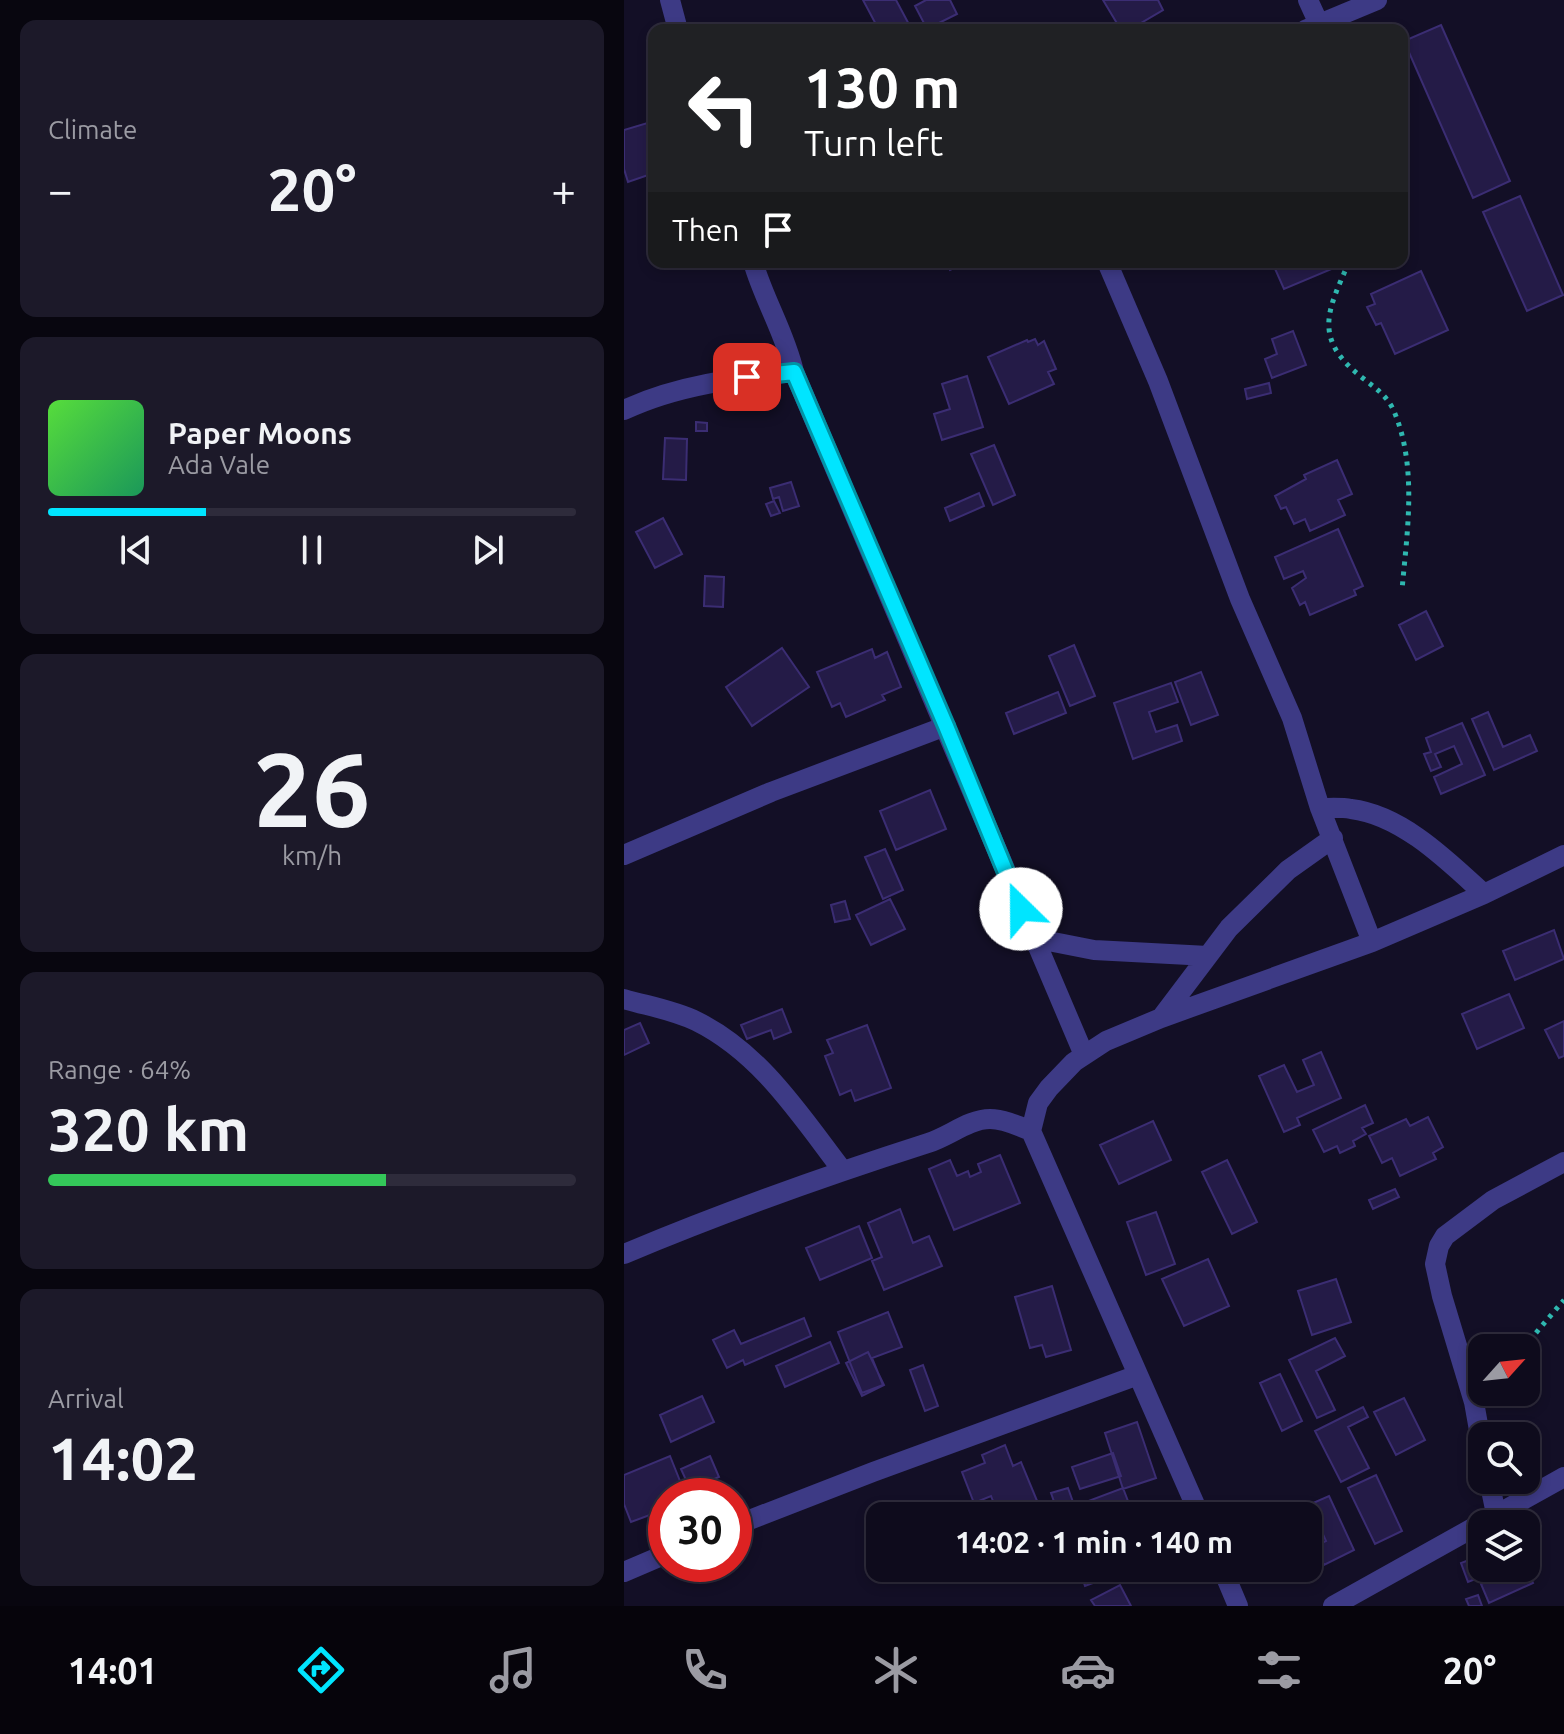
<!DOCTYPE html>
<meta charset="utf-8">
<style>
body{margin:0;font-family:Ubuntu,sans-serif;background:#1c1929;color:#f1f3f6;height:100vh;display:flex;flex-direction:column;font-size:30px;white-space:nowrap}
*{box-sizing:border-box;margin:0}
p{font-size:26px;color:#9b9ba3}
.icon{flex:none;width:44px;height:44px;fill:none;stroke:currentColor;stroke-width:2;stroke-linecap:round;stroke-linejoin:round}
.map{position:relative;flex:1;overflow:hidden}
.details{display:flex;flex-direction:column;gap:20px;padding:20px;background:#08060f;width:624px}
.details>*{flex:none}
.hud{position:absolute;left:24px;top:24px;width:760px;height:244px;border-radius:16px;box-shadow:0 4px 12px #0003,0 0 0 2px #2e2b3b;background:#202124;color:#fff;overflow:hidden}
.needle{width:52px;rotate:63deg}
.controls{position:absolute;left:844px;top:1334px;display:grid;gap:16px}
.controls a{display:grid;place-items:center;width:72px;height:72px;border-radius:16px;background:#0e0b1c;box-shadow:0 4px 12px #0003,0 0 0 2px #2e2b3b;font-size:40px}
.speed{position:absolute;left:24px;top:1478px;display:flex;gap:16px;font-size:40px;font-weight:700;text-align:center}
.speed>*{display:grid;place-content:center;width:104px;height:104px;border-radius:50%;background:#0e0b1c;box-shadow:0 4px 12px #0003,0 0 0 2px #2e2b3b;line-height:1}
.speed .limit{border:12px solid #d22;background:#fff;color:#111}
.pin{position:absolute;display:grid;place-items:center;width:68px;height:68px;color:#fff;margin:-34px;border-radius:16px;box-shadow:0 4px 12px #0006}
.me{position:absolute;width:88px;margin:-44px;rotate:337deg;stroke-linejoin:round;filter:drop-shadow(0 0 6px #0008)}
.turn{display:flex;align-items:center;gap:28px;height:168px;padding:0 24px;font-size:36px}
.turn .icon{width:104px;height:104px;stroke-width:2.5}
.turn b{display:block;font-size:56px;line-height:68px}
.then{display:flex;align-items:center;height:76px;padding:0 24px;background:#0003;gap:16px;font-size:30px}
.big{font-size:60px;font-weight:700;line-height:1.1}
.details .tile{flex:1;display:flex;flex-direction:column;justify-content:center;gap:12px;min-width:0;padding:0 28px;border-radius:16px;background:#1c1929}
.details .dial{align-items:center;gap:0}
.dial b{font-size:104px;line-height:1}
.song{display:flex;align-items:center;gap:24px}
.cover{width:96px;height:96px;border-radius:12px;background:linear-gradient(135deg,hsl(110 70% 55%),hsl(150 70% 35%))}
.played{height:8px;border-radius:4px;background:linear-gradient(90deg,#00e5ff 30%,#2e2b3b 30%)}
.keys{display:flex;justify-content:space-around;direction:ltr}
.heat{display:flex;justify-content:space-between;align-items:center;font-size:44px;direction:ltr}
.charge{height:12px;border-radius:6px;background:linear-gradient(90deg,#34c759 64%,#2e2b3b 0)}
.trip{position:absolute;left:242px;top:1502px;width:456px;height:80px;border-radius:16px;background:#0e0b1c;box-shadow:0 4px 12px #0003,0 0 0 2px #2e2b3b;font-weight:700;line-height:80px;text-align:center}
.tabs{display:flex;height:128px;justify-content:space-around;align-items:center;background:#06040b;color:#9b9ba3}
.tabs .icon{width:56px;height:56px}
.tabs .selected{color:#00e5ff}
.tabs b{font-size:36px;color:#f1f3f6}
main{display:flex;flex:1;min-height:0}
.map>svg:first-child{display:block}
.building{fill:#241b47;stroke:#3b2d73;stroke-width:2}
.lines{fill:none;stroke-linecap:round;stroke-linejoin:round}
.path{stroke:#2fb8b0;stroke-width:5;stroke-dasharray:4 6;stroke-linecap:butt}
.street{stroke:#3d3a85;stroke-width:20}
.route-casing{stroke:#0095a6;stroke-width:20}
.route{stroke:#00e5ff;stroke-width:14}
</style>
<main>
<section class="details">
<div class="tile"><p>Climate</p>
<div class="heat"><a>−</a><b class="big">20°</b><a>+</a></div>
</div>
<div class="tile">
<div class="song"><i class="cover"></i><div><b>Paper Moons</b><p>Ada Vale</p></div></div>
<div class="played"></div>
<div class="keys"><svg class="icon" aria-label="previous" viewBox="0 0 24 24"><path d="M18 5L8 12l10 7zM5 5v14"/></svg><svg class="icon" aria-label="pause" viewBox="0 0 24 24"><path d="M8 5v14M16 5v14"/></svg><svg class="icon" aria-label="next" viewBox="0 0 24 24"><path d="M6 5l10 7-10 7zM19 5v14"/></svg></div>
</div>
<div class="tile dial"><b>26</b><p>km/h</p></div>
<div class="tile"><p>Range · 64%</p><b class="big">320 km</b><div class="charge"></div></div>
<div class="tile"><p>Arrival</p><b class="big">14:02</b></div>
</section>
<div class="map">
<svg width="940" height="1606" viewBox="0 0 940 1606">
<rect width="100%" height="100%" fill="#130f26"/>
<path class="building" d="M239,0H272L288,30H255Z
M302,0H326L333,14L303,29L291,6Z
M479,0H534L539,10L505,30H497Z
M817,25L886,181L849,198L780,41Z
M30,121V173L4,182L0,169V130Z
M896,196L939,295L903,311L859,212Z
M322,262H343L326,270Z
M648,262H669L670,264L708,262L710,268L660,289Z
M797,271L824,330L771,354L757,323L752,325L743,307L751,304L747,294Z
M669,331L682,365L648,378L641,359L653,354L648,339Z
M411,339L414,345L420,341L432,369L424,372L430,384L385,404L364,357L403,340L404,342Z
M343,376L359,427L318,440L310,414L326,409L318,384Z
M645,383L647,393L623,399L621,389Z
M72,422L83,423V431H72Z
M41,438L63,439L62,480L39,479Z
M370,445L391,495L369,505L347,454Z
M713,460L728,494L714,500L721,515L686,531L681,519L670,524L662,507L657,509L651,496L682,479L680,475Z
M167,482L175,506L159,511L155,497L149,499L146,488Z
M355,493L360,506L326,521L321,508Z
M150,501L156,513L147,516L142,504Z
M39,518L58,554L31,568L12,532Z
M714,529L739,586L730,590L732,595L686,615L681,602L676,605L668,588L682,578L679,571L660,579L651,557Z
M81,576L100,577L99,607L80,606Z
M802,611L819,646L792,660L775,625Z
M450,645L471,696L446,706L425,656Z
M158,648L185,687L128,726L102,687Z
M248,649L251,658L263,652L277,687L258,695L261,700L222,717L216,703L208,707L193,672Z
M577,672L594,715L567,725L551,682Z
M547,683L554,702L525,712L532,732L553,725L558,741L509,759L490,703Z
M434,692L442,713L390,734L382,713Z
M864,712L879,747L906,735L913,751L870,770L848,719Z
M838,723L861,775L817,794L810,777L838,764L830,746L811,754L817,767L807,771L800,754L807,752L802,738Z
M306,790L322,829L272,850L256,811Z
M261,849L279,890L259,899L241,857Z
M266,899L281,929L247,945L232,915Z
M221,901L226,919L211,922L207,905Z
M930,930L940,959L891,980L879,951Z
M885,994L900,1028L853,1049L838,1014Z
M158,1009L167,1032L150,1039L147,1030L123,1039L117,1025Z
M940,1021V1056L935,1058L921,1030Z
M16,1023L25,1043L0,1055V1030Z
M243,1025L267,1088L231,1101L227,1090L216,1095L201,1056L209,1053L203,1040Z
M697,1052L717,1098L673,1118L676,1125L660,1132L635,1076L660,1065L673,1092L690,1085L679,1060Z
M741,1105L749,1123L738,1128L742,1134L729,1141L731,1146L716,1153L713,1146L700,1152L689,1130Z
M804,1117L819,1147L809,1153L812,1159L776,1176L768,1158L758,1163L745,1136L782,1119L786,1126Z
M529,1121L547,1160L495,1184L476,1145Z
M376,1155L396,1203L330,1230L305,1169L326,1160L333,1176L344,1171L346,1177L357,1172L354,1164Z
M603,1160L633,1222L608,1234L578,1172Z
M771,1189L775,1197L749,1209L745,1200Z
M276,1209L289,1243L305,1236L318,1266L260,1290L248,1261L258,1257L244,1223Z
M532,1212L551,1264L522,1275L503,1222Z
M235,1226L248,1258L196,1280L182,1248Z
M584,1259L605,1306L560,1326L538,1279Z
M712,1279L727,1322L688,1335L674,1291Z
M428,1286L447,1350L422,1357L418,1345L406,1348L391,1297Z
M264,1312L278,1347L248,1358L259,1385L238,1393L214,1332Z
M180,1318L187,1336L121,1365L119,1360L103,1368L89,1340L110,1330L117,1344Z
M711,1338L721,1356L692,1371L711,1410L693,1418L665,1360Z
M206,1342L215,1363L161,1387L152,1366Z
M244,1352L260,1385L238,1396L222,1363Z
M299,1365L314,1406L301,1411L286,1370Z
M656,1374L678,1421L658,1431L636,1383Z
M78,1396L90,1422L47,1442L36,1415Z
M780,1398L801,1440L772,1455L750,1412Z
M739,1407L744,1417L724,1427L745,1468L717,1482L691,1431Z
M513,1422L532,1478L499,1489L481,1433Z
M381,1445L389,1466L397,1462L416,1508L396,1516H375L367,1496L350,1503L338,1472L361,1463L358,1455Z
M489,1453L497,1476L456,1489L448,1467Z
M46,1456L62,1496H42V1509L7,1522L0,1504V1475Z
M86,1456L95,1477L66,1489L57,1469Z
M752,1475L778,1531L751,1544L724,1488Z
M444,1488L454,1516H435L427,1493Z
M499,1488L507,1509L488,1516H464L459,1503Z
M705,1496L730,1550L700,1565L691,1546L702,1541L693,1521L684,1525V1516H676L673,1510Z
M858,1555V1568H870L872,1571L844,1582L837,1563Z
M473,1568H497L499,1572L461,1586L457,1574Z
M893,1568H902L909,1583L865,1603L857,1584Z
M496,1585L507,1606H471L467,1600Z
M854,1595L858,1606H845L842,1599Z"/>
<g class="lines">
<path class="path" d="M725,262C705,308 688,337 735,375C748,386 761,393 769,409C794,465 783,532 778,590
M899,1348L940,1300"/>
<path class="street" d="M46,0L54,30
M684,0L695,24
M681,30L753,0
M129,262C140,300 161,333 170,372L460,1055
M483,262L534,381L616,599L668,718L696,808L748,942
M0,410C53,385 113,378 170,372
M696,808C706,808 717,807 727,809C778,815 824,861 860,894
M0,855L147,792L322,726
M409,938L470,950L584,956
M0,999C24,1006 49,1010 72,1021C137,1053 176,1115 219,1171
M537,1018L605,928L664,870L709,838
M0,1254C100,1212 201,1176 304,1143C324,1137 345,1119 366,1119C380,1119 395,1126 407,1131
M858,1447L850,1402L818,1296L811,1264L815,1246L821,1236L869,1200L940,1162
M865,1480L872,1514
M576,1516L407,1131L414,1103L425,1088L450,1062L482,1041L537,1018L748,942L860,894L940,855
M110,1526L249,1472L514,1375
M598,1568L614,1606
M0,1572L42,1554
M709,1606L940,1477"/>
</g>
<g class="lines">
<defs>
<path id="route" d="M123,377L170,372L322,726L397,909"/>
</defs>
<use href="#route" class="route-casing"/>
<use href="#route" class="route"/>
</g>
</svg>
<div class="controls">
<a><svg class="needle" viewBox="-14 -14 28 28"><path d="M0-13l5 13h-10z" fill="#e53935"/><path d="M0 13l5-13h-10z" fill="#9b9ba3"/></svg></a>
<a><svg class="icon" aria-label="search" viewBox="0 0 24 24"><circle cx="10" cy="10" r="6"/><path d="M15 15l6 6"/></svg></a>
<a><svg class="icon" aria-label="layers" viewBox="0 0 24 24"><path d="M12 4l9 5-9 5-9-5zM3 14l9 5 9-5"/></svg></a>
</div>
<div class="speed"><div class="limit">30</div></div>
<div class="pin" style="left:123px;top:377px;background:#d93025"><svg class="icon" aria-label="arrive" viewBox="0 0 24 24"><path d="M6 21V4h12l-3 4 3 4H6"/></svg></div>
<svg class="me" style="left:397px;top:909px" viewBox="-20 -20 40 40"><circle r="19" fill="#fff"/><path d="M0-13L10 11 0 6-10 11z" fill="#00e5ff"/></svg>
<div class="trip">14:02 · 1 min · 140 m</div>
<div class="hud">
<div class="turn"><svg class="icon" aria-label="left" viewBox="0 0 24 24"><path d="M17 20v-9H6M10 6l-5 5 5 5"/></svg><div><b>130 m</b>Turn left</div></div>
<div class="then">Then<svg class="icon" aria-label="arrive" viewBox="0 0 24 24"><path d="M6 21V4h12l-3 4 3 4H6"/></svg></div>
</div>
</div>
</main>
<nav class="tabs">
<b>14:01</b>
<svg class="icon selected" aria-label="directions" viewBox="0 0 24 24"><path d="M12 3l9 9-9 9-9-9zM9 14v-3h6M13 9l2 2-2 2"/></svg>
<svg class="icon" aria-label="music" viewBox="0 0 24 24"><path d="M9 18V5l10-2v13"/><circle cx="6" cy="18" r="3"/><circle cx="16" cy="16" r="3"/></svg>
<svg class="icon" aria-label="phone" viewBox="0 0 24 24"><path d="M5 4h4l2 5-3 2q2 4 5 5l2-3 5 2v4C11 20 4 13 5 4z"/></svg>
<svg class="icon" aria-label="climate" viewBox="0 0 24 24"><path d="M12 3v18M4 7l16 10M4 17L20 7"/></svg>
<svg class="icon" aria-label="car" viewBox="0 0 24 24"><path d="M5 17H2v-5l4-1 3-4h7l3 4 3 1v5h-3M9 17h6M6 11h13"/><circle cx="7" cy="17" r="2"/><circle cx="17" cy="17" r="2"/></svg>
<svg class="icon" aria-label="filters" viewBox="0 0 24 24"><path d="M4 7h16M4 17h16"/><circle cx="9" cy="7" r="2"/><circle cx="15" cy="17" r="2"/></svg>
<b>20°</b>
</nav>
